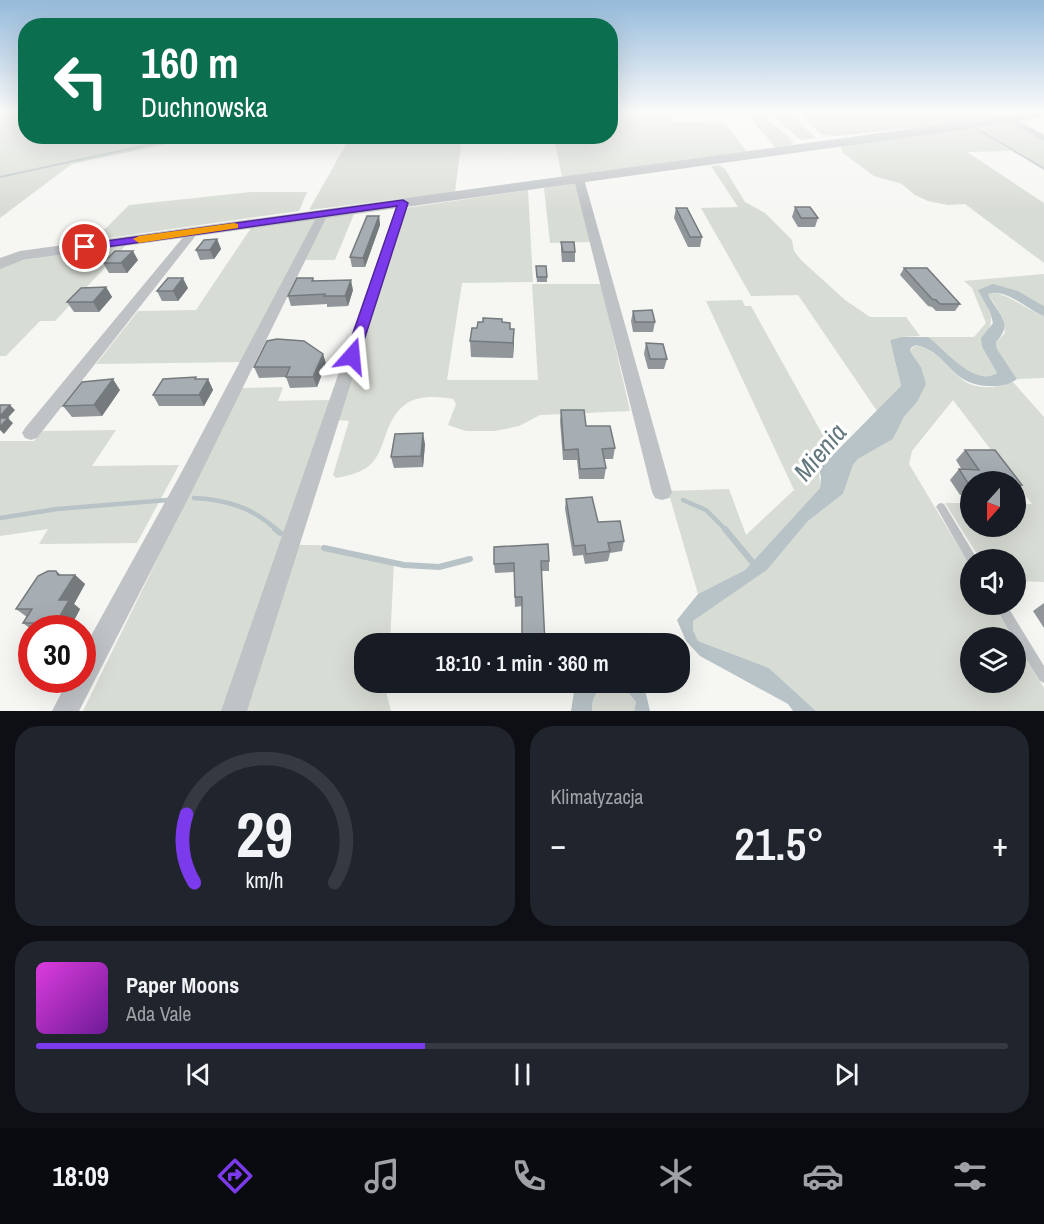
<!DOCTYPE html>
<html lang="pl">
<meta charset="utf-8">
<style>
body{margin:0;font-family:"Archivo Narrow",sans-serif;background:#20242c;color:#f1f3f6;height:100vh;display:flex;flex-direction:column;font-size:22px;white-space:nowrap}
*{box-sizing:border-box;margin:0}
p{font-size:20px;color:#9ea1a6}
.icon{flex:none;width:33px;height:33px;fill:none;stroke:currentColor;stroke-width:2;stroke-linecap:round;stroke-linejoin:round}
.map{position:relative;height:711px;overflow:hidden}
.side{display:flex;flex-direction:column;gap:15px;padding:15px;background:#0d0f14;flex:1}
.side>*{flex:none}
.guide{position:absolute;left:18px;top:18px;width:600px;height:126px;border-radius:24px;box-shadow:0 6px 24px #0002;background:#0b6e4f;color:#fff;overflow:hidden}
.needle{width:39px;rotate:201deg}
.fabs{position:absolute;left:960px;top:471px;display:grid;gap:12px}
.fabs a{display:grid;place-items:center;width:66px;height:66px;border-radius:50%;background:#171b24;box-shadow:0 6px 24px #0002;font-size:30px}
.speed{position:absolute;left:18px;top:615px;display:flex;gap:12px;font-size:30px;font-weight:700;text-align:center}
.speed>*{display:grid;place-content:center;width:78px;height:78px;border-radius:50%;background:#171b24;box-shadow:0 6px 24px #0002;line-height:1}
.speed .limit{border:9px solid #d22;background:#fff;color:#111}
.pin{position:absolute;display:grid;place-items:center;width:51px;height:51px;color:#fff;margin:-26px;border:3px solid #fff;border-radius:50%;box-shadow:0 2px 6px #0007}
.me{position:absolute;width:66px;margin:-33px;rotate:18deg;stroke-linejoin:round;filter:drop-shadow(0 0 4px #0008)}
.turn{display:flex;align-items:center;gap:21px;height:126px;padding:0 24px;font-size:27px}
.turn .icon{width:78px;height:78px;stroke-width:2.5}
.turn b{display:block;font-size:42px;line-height:51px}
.big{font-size:45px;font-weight:600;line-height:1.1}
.side .widget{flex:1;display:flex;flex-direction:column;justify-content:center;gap:9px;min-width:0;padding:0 21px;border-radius:24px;background:#20242c}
.side .dial{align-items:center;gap:0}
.dial svg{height:156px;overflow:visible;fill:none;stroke:#363941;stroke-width:7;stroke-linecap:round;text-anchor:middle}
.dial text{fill:#f1f3f6;stroke:none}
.song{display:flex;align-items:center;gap:18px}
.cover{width:72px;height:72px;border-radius:9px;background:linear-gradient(135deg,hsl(300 70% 55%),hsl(280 70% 35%))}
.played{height:6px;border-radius:3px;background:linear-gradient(90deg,#7c3aed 40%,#363941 40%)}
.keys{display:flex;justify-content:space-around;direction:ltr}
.heat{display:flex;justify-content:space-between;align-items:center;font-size:33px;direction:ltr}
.side .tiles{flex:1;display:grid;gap:15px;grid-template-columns:1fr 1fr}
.widget:last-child{grid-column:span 2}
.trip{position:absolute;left:354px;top:633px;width:336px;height:60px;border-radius:24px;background:#171b24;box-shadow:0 6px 24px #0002;font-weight:600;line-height:60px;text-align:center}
.tabs{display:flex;height:96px;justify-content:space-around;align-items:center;background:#090b0e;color:#9ea1a6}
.tabs .icon{width:42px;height:42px}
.tabs .selected{color:#7c3aed}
.tabs b{font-size:27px;color:#f1f3f6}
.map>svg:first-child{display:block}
.green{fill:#d7dcd4}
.water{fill:#b8c3c7}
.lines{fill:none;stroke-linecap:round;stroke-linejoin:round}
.stream-far2{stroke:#b8c3c7;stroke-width:2}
.stream-far1{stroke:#b8c3c7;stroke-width:4.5}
.stream{stroke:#b8c3c7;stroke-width:6}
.service{fill:#bfc3c6;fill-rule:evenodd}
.minor{fill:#bfc3c6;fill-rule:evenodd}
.tertiary{fill:#bfc3c6;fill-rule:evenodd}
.wall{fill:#90969a}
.shaded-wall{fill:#757a7d}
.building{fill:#a7aeb3;stroke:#757a7d;stroke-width:1.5}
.route{fill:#7c3aed;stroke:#51269a;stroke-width:1.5}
.slow{fill:#f59e0b}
.labels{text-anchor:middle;stroke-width:6;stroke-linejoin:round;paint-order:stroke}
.near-water-label{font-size:26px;font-style:italic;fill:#63777e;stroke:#fff}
</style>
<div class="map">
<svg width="1044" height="711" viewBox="0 0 1044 711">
<rect width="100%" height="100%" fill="#f6f6f3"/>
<path class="green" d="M0,112H25L26,136L201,137L72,164L0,218Z
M611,112H667L672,122L725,123L747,152L562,177L554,137L610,136Z
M745,112H759L793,141L792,145L776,148Z
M768,112H788L816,138L801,140Z
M798,112H906L939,118L942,117L934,112H1018L988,120L837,136L822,135Z
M1013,123L1044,140V167L983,130L982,127Z
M969,128L977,130L1011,151L967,152L1044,203V263L965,204L948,205L928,201L915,195L902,184L874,176L843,153L841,146Z
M350,137H462L455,192L309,210Z
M719,165L725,169L745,202L765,213L792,240L794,251L801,260L845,300L870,317H906L920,336L901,337L890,340L901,386L877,411L798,295L751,296L701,208L738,207L711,166Z
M574,182L577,184L591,242L550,243L544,188Z
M528,190L533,282L462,283L447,380H538L532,284H601L630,411L540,415L519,426L495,431H466L448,425L456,404L453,399C416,393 397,400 385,437C381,448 377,461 366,468C357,474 346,476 336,478L333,475L349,421L338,420L405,208Z
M251,192H307L299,211L94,240L129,205Z
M354,214L335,260H305L326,217Z
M318,218L244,362L96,364L138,311L196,310L251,228Z
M126,245L55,321H40L6,356H0V268L12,262Z
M1044,274V306L1018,291L979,290C995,321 994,315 982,347L997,373C974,389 945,349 928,337H974L986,323L972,288L964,281Z
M992,292C1012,296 1025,309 1044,316V378L1017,379L997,349L996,342L1005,333L1003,318L988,294Z
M742,300L745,306H751L834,455L819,469L820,488L745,570L698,594L668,491L729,489L746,535L794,490L706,301Z
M915,345C957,354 951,403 1013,382L1044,417V582L1016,581V560L980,559L945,503H970V526H1016V504H1032L953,400L912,451L909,464L970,566V604L994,605L1013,637L970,638V682H1016V641L1044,688V711H816L769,668L698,641L693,630V621L767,570L808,521L843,494L853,465L858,459L893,439L904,417L917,402L921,367L910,351Z
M283,387L278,401L330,400L224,711H83L241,388Z
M116,430L92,466L179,465L137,543L39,544L48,529L0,536V441H34L43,431Z
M296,545H318L394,562L390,643L364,644V682L384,683L391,711H243Z
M613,683L626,690L636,702L634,711H592C592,695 598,688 613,683Z"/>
<path class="water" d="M993,284L1018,291L1044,306V316C1028,310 1005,287 988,294C997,314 1015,322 996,342L997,349L1017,379C1010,384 1003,386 995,386C948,388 951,352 915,345L911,348L910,351L921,367L926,384L917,402L904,417L893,439L858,459L853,465L843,494L808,521L767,570L693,621V630L698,641L769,668L816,711H793L788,704L700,656L686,641L677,620L698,594L745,570L820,488L821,477L819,469L901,386L890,340L901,337H928C945,349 974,388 997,373L982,347L981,338L993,323L990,312L978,290Z
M579,683H637L646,694L650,711H634L636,702L626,690L613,683C598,688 592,695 592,711H571L574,692Z"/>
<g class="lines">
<path class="stream-far2" d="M1016,112L1019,113
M0,177L189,136"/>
<path class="stream-far1" d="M194,498C227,500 252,507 277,530
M683,500L706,510L726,530
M0,518L57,509L168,500"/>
<path class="stream" d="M275,529L280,533
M725,529L754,564
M324,548L404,565L439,567L470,559"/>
<path class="service" d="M970,124H972L1044,167V170L970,126Z
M941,503L944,504L976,557L977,560H970V564L968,563L938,510L936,507L938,504Z
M994,604H1006L1044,666V683L1040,681L1016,642V638H1013Z"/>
<path class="minor" d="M1008,118H1014L1044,135V141L1008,122Z
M579,176L584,179L672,492L669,498L662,500L655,498L652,492L574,179Z
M403,200L408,203L247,711H221L398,203Z
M323,211L328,214L194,487L79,711H52L68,680H82V652L180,475L318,214Z
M193,229L197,230V234L37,438L31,440L25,438L22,433L25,428L189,230Z"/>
<path class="tertiary" d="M1033,112H1044V116L1011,123L23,260L0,269V258L20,251Z"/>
</g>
<path class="wall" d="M795,207L818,218L815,227H798L792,217Z
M676,208L702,237L700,247H688L674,218Z
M379,216L380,225L365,267H352L350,257Z
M217,239L221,249L214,259L200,260L196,250Z
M561,242L575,252V262H562L561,251Z
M138,260L127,273H109L103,263Z
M536,266L547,277V282H537Z
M904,268L960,304L955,311H936L932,307L928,306L900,275Z
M313,278L314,281L353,290L348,306L327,307V304L291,306L288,296Z
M106,287L112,297L99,312H74L67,302Z
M188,288L178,301H162L157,291Z
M633,311L655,322L653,332H633L631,321Z
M483,322L510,323V329H514L513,358L471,357L470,341L477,328Z
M646,343L667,359L664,369H648L644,354Z
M323,354L326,364L317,387L290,388L286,377L259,378L254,367Z
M198,379H208L213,390L204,406H159L153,395Z
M120,390L102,416L72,417L63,406Z
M561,410L586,426L615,448L613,459H604L606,468L604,479H579L577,460H563L560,421Z
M425,444L423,467L394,468L391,457Z
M965,450H995L1022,485L1016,491V482H970V495H960L950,480L959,469L962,470L956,460Z
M566,499L624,541L622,551L610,553L608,561L585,564L583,555L573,556L565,509Z
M549,561V571H542L522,606L515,607L514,572L495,573L494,564Z
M61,575H75L85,584L74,604L80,609L70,628H32V630L23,623L27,617L16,609Z
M1044,603V628L1033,611Z"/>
<path class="shaded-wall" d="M379,216L380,225L365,267L363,258Z
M217,239L221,249L214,259L210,250Z
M133,251L138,260L127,273L121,263Z
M183,278L188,288L178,301L173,291Z
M351,280L353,290L348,306L345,296Z
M106,287L112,297L99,312L93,302Z
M514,329V345L513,358V343Z
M323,354L326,364L317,387L313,377Z
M113,379L120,390L102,416L94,405Z
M208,379L213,390L204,406L199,395Z
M10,405L15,410L3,423L0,420V416Z
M8,418L13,423L4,434L0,430V427Z
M423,433L425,444L423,467L421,456Z
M56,571L67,580L75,575L85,584L74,604L80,609L70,628H63L56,623L59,600L58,575Z"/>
<path class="building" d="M795,207H810L818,218H801Z
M676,208H687L702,237H690Z
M367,216H379L363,258L350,257Z
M217,239L210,250H196L204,240Z
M561,242H574L575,252H563Z
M115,251H133L121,263H103Z
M536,266H546L547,277H537Z
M904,268H927L960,304H940L936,300L932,299Z
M168,278H183L173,291H157Z
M297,278H313L312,281L351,280L345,296H324L325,294L288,296Z
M106,287L93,302H67L81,288Z
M652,310L655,322H635L633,311Z
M483,318L502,319V322L510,323V329H514L513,343L470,341L472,328H477L478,322H483Z
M277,339L304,341L323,354L313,377H286L290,367H254L267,341Z
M646,343L663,344L667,359H650Z
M196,377L195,379H208L199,395H153L163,379Z
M113,379L94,405L63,406L82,382Z
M0,405H10L0,416Z
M561,410H584L586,426H610L615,448L602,449L606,468L580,469L578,449L564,450Z
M0,418H8L0,427Z
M423,433L421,456L391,457L395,434Z
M965,450H995L1022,485H1016V482H970V485H969L959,469L979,470Z
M592,497L598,522L620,521L624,541L608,543L610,551L586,554L585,545L574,546L566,499Z
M548,544L549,561H541L545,644H522V597H515L514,563L494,564V547Z
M48,571H56L58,575H75L59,600H69L56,623H23L32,609H16L38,576Z"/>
<linearGradient id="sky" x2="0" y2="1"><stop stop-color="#95badb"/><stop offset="0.53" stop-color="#fbfbfa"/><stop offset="1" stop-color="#fbfbfa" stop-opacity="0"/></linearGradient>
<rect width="1044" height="212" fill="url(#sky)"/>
<path class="route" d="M403,200L408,203L359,356L352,361L345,356L397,206L85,250L80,247L85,244Z"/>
<path class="slow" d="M234,223L238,224V228L139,243L133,239L139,236Z"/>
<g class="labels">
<g class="near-water-label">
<text transform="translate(820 452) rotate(-50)" y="9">Mienia</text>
</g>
</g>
</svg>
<div class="fabs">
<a><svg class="needle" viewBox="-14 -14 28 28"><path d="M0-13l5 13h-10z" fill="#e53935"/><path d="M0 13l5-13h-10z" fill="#9ea1a6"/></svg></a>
<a><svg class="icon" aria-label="sound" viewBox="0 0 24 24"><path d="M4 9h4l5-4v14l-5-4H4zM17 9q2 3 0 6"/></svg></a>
<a><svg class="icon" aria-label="layers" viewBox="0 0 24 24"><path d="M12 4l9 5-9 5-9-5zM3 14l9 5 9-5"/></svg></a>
</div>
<div class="speed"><div class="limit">30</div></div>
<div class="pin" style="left:85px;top:247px;background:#d93025"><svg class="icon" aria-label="arrive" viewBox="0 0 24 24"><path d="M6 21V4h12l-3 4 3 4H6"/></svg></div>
<svg class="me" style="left:352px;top:356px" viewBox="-20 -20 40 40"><path d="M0-17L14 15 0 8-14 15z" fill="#7c3aed" stroke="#fff" stroke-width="4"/></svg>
<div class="trip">18:10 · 1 min · 360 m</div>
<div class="guide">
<div class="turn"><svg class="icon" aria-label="left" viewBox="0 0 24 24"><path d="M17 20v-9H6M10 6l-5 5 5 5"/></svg><div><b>160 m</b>Duchnowska</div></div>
</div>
</div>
<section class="side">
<div class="tiles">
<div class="widget dial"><svg viewBox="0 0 100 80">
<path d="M14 69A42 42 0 1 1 86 69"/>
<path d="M14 69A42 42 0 0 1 10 34" stroke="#7c3aed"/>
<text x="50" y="56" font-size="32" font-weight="700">29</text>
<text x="50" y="72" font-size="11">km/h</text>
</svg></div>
<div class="widget"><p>Klimatyzacja</p>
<div class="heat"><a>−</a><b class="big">21.5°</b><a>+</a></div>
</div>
<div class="widget">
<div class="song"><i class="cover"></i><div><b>Paper Moons</b><p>Ada Vale</p></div></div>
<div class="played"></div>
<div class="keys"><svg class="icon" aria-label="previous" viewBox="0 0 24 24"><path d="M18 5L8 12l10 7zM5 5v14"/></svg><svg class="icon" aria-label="pause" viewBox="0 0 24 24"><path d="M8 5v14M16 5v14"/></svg><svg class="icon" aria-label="next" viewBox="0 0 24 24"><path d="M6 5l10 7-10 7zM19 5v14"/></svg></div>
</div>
</div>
</section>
<nav class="tabs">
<b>18:09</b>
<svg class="icon selected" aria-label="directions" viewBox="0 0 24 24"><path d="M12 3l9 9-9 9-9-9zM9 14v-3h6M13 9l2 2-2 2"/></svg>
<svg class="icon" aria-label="music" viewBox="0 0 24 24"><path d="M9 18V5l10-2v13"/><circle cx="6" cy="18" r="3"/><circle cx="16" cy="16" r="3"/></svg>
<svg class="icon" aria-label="phone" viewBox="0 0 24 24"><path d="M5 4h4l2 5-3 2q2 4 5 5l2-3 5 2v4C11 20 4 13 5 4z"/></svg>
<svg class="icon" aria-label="climate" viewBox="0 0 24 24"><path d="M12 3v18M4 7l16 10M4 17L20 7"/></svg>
<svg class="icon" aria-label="car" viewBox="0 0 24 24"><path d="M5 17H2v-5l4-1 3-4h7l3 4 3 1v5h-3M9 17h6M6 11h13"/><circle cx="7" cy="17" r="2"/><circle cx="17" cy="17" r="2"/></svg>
<svg class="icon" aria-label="filters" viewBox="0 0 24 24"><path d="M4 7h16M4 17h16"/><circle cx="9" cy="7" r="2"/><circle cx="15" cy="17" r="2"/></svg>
</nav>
